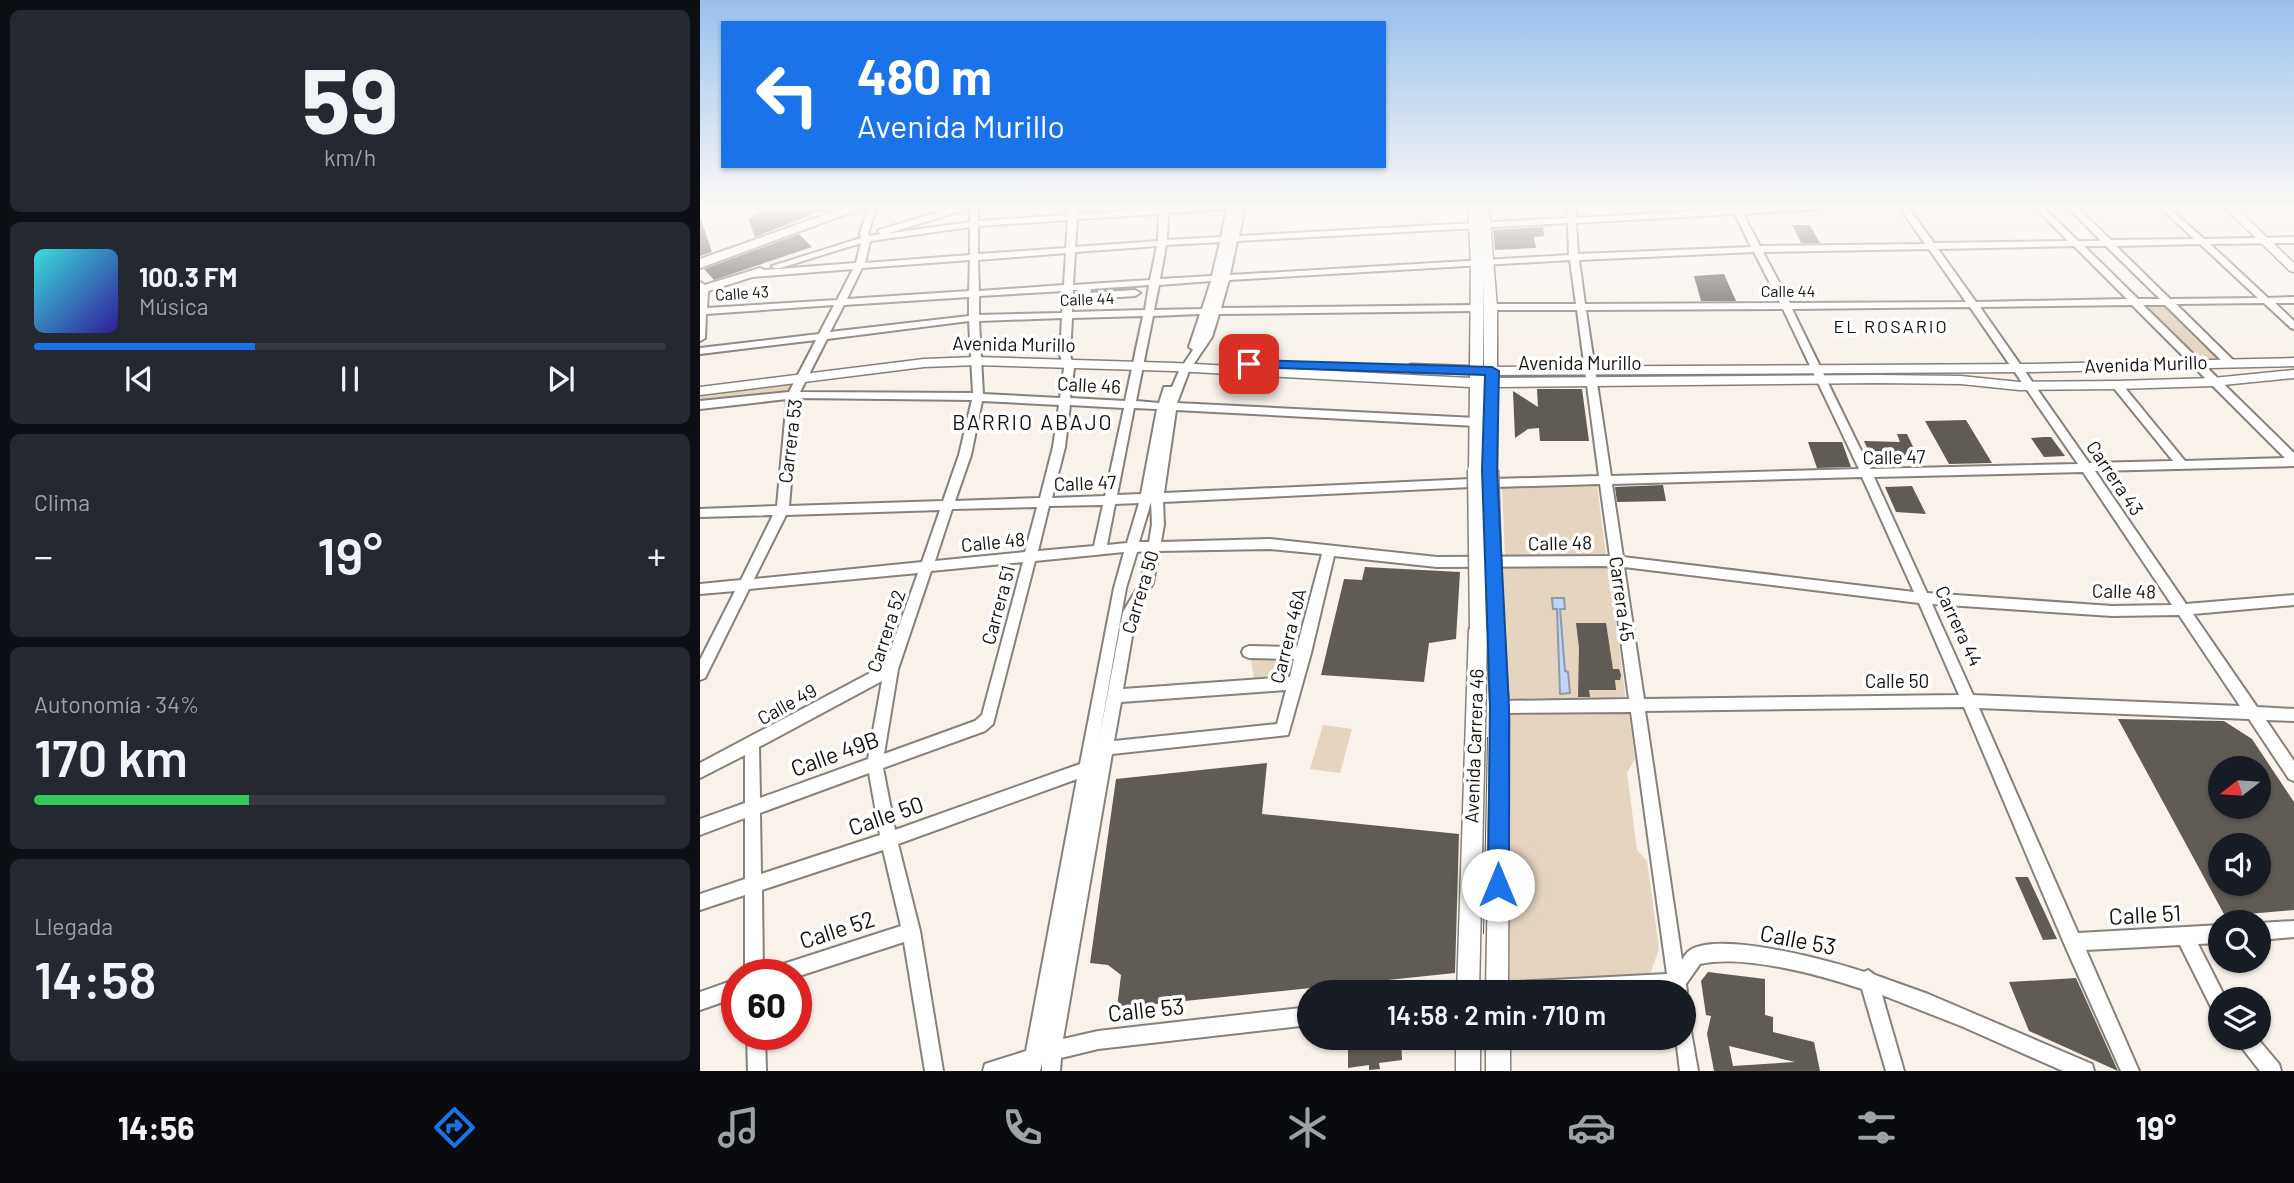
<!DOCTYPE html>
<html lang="es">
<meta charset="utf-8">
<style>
body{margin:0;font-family:Barlow,sans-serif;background:#242831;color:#f1f3f6;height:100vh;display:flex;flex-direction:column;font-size:26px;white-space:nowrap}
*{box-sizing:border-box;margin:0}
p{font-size:23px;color:#9ea1a6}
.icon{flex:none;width:38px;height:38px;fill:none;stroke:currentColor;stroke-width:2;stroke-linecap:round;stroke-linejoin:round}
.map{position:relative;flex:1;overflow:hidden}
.details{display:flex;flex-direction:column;gap:10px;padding:10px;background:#0d0f14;width:700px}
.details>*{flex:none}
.top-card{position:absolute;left:21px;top:21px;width:665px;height:147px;border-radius:0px;box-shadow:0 2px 5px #0004;background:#1a73e8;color:#fff;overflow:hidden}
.needle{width:46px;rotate:253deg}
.fabs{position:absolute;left:1508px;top:756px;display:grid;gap:14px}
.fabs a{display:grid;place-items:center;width:63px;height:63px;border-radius:50%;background:#171b24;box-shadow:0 2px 5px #0004;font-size:35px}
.speed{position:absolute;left:21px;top:959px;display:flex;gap:14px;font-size:35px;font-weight:700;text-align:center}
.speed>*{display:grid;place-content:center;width:91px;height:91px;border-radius:50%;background:#171b24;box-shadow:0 2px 5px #0004;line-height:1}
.speed .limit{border:10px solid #d22;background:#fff;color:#111}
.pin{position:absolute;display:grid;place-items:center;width:60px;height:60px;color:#fff;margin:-30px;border-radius:14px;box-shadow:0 4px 10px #0006}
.me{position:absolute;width:77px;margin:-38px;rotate:0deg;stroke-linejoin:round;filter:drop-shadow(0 0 5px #0008)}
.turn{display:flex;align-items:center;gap:24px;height:147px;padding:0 21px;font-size:32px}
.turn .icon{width:91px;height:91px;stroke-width:2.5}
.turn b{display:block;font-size:49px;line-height:60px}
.big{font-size:52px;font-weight:600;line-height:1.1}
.details .widget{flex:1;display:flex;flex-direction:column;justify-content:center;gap:10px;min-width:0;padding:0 24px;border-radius:10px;background:#242831}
.details .dial{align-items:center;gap:0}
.dial b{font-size:91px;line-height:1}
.song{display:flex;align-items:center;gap:21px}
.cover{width:84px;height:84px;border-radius:10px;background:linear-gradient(135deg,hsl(180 70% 55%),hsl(250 70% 35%))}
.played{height:7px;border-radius:4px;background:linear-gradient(90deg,#1a73e8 35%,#363941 35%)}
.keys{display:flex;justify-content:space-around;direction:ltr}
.heat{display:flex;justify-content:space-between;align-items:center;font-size:38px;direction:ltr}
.charge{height:10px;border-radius:5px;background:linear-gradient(90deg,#34c759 34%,#363941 0)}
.trip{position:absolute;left:597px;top:980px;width:399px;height:70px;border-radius:35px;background:#171b24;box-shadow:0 2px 5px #0004;font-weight:600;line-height:70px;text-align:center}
.tab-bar{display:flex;height:112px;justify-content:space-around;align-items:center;background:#090b0e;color:#9ea1a6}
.tab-bar .icon{width:49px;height:49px}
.tab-bar .current{color:#1a73e8}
.tab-bar b{font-size:32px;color:#f1f3f6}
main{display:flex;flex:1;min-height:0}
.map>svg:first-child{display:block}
.green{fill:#e4d4c0}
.water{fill:#c2d3f5;stroke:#8e99b0;stroke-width:2}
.building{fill:#615b55;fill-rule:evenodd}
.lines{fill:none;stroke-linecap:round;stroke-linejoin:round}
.minor-casing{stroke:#86817a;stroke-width:4}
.major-casing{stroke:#86817a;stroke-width:3}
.highway-casing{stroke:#86817a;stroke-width:4}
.minor{fill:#fff;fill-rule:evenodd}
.major{fill:#fff;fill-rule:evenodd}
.highway{fill:#fff;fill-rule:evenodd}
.major-bridge-casing{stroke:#86817a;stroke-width:19;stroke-linecap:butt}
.major-bridge{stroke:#fff;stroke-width:16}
.route{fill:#1a73e8;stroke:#114b97;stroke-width:2}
.labels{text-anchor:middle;stroke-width:7;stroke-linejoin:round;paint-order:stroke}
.far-street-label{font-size:16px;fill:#14120f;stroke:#fff}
.far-neighbourhood-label{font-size:18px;letter-spacing:2px;fill:#14120f;stroke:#fff}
.street-label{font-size:19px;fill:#14120f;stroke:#fff}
.neighbourhood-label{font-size:21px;letter-spacing:2px;fill:#14120f;stroke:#fff}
.near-street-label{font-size:23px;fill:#14120f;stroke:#fff}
</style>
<main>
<section class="details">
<div class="widget dial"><b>59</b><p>km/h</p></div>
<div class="widget">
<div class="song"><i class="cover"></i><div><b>100.3 FM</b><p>Música</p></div></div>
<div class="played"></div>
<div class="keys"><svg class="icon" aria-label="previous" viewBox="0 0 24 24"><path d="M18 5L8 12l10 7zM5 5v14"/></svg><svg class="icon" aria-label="pause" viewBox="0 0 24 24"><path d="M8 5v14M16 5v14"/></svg><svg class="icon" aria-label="next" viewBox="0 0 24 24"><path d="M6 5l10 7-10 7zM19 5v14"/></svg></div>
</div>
<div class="widget"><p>Clima</p>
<div class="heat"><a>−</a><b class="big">19°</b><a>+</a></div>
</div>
<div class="widget"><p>Autonomía · 34%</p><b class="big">170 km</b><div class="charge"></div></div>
<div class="widget"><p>Llegada</p><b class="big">14:58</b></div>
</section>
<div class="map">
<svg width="1594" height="1071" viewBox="0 0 1594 1071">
<rect width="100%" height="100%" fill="#f8f2eb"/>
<path class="green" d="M1468,303L1523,359L1497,360L1442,304Z
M95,384L92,393L0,403L1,395Z
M897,485L906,555L805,557L802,486Z
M909,565L926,701L813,703L808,695L801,567Z
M550,655L601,656L594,679L554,678Z
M921,709L929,714L935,759L927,773L937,850L947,861L959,949L949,977L803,983L806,721L810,712Z
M623,725L652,729L640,773L610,769Z"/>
<path class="water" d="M852,598H864L865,609H860L865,671L868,672L870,693L860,694L857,609H853Z"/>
<path class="building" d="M57,206H134L55,237L48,218L61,214Z
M0,216L12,252L0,256Z
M1092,225H1110L1120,243H1101Z
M843,227L844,236L834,237L836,248L795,250L793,230Z
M99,234L112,247L14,280L4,269Z
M1024,274L1036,301H1001L994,276Z
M837,389H882L889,441H840L839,428L828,429L815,438L813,391L838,407Z
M1266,420L1292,463L1249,464L1225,421Z
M1197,434H1207L1219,459H1208L1204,464L1174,463L1164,441L1200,442Z
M1344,437H1351L1365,456L1344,457L1331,438Z
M1108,442H1142L1151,467L1117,468Z
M963,485L966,501L917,502L915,487Z
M1212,486L1226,514L1196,512L1185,487Z
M665,567L760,572L756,639L729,643L724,682L621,675L644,579L662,580Z
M876,623H906L913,669H919L921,675L920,680H915L916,690H889L890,697H878L879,648Z
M1418,719L1524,721L1552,739L1594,802V910L1525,916ZM1521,768H1559V807H1521ZM1521,845H1559V884H1521Z
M787,737H788L784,934H783Z
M567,763L562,814L759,834L755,973L417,1008L421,975L408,965L390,963L416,779Z
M1315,877H1328L1357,939L1343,940Z
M1008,972L1065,979V1015L1073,1017V1032L1114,1042L1120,1071H1014L1007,1034L1011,1016L1006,1015L1001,981ZM1029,1046L1095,1062L1033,1066Z
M1376,978L1418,1071L1329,1031L1309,982Z
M701,1038L702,1060L679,1063L680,1069L669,1070V1065L648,1068V1045Z"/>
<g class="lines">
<defs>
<path id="minor" d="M169,206H177L168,233L169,236L181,234L178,232L179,230L260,206H278V221L368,215L369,206H377V214L460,209V206H468V208L545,206L539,236L867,218V206H875L876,218L1032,209L1031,206H1039L1041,209L1139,206L1135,208L1043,214L1060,246L1225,244L1199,206H1207L1234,243L1368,241L1334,206H1342L1378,241H1401L1367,206H1375L1411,240L1494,239L1459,206H1467L1504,239L1594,237V243L1510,244L1568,298L1594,297V303H1575L1594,321V329L1591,328L1564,303L1476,304L1535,362V366H1527L1465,305H1443L1594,453V466L1395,471L1486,604L1594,595V605L1493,614L1557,707L1594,709V721L1566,720L1594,761V781L1589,779L1549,719L1279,708L1378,933L1521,925V943L1498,944L1526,999H1521V1018L1515,1015L1480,945L1386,950L1439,1071H1421L1366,948L1264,707L945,711L982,960C984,957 986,953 989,951C1016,930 1132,961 1164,972L1168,970L1175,975L1228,994L1392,1064L1394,1071H1363L1261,1026L1182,995L1204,1071H1186L1162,989C1120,975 1044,954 1000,964L986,984L987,992L984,999V992L969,991L788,992L791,986L797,983L967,974L931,712L800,713L795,711L793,707L795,703L800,701L929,699L911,566L737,567L634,556L611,653L588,735L412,754L363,1039L398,1031L609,1007V1025L398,1049L361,1058L360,1071H342V1063L340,1071H283L285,1064L326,1051L377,779L198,844L220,931L243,1071H225L204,942L96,977V975H68L71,969L77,966L201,926L183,850L62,890L63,975H45V895L0,910V894L45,879V818L0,835V819L45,803V755L0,778V763L185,665L218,573L49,589L5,678L0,680V660L35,591L0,594V584L41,580L73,515L0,517V509L77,506L87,399L0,409V401L89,392L116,340L0,354V348L119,334L134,305L6,314L5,338L0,341V282L5,285L60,268L64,270L156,263L161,243L80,268H74L72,266L161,238L160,233ZM270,208V222L186,234ZM527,209L521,237L467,240L468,213ZM459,214L458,241L375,247L377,219ZM1035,214L1051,247L878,254L876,223ZM368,220L366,248L278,254V226ZM868,223L869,255L530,275L537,241ZM270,227V255L165,263L170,241ZM520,242L512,276L460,279L466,245ZM1500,244L1558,298L1470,299L1416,246ZM457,246L450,280L373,285L375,252ZM1374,246L1427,299L1276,302L1238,249ZM1384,246H1406L1460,299H1438ZM1229,249L1266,302L1090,303L1063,252ZM1054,252L1080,303L885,304L879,260ZM366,253L364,285L279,291L278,260ZM270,260L269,291L147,299L162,268ZM870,260L876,304H791L786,307L791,310H877L899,476L794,479L788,483L794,487L900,484L910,556L737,557L569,539L461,542L464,524L463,502L771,487L777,483L771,479L464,493L476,410L776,426L781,422L776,418L477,403L489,371L512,337L519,314L776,311L781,308L776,305L521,308L529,280ZM153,269L137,300L7,308L8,291L52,277ZM511,281L502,309L454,310L459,285ZM449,285L445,310L372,312L373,290H381L382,296L388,299L435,296L440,293L435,290L390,293L391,289ZM364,291L362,313L279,315V296ZM269,297V316L130,332L144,305ZM1432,305L1585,458L1485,461L1421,383H1413V387L1473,461L1389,463L1280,307ZM1270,307L1378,464L1170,469L1092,309ZM1083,309L1159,469L911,476L886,310ZM500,314L489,347L493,350L479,371L472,387H464L459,403L436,401L453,316ZM443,316L425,401L370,398L374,368L370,355L372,318ZM362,318L360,355L364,368L360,398L283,394L279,321ZM269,321L273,393L100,392L127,339ZM98,398L272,400L259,455L243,501L89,506ZM282,401L359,405L353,447L340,498L255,501L271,455ZM370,405L424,408L405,496L352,498L365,447ZM434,408L457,409L441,494L417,495ZM1383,472L1472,605L1412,606L1227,593L1174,477ZM1162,477L1214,592L923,557L912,484ZM451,502L452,524L449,542H439ZM439,503L427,543L407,545L415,504ZM403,505L394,546L338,551L349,506ZM337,507L325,552L235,561L252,509ZM240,510L222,562L54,579L86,515ZM569,549L622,554L597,647L549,646L544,648L542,652L544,656L549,658L594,659L590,677L423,689L436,613L453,583L459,551ZM447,551L441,582L423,612L399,740L426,588L437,552ZM424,552L414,588L380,764L195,830L183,768L285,731L293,724L335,561ZM323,562L282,715L275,721L184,754L198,669L231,571ZM924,567L1219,603L1259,695L944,699ZM1232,604L1412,616L1479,615L1540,706L1273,695ZM182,681L168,759L60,798L59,747ZM586,690L577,724L414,741L421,702ZM169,773L180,835L61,874L60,813Z
M1594,921V937L1559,940V923Z
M37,979V997L0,1010V992Z
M984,1023L990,1026L998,1071H980L976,1038H984Z
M47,1034H65L66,1071H48Z
M1536,1038H1557L1579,1064L1581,1071H1560L1539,1044Z"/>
<path id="major" d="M768,206H778L779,210L784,207L789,210L797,307V367L1329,364L1594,358V366L1329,372L797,375V378L1178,375L1261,376L1319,382L1417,381L1513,378L1594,370V378L1513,386L1417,389L1319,390L1261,384L1178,383L797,387V470L790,475L783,471L776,475L769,470L770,387L474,371L277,365L224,367L0,395V387L224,359L277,357L474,363L770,378V374L711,372L704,368L711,364L770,366L771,262ZM783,274L784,367L783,366Z
M1523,206H1534L1594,263V272L1590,271Z
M778,622L784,624L786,629L789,624L795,622L801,624L804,629L809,714L808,992H786L791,714L787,632L779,992H757L769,629L772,624Z
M756,1038H780V1071H756Z
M786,1038H810V1071H786Z"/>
<path id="highway" d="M150,206H168L0,268V259Z"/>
</defs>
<use href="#minor" class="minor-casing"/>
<use href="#major" class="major-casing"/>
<use href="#highway" class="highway-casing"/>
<use href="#minor" class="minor"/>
<use href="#major" class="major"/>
<use href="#highway" class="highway"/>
<defs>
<path id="major-bridge" d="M776,470L778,629
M790,470L795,629"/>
</defs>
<use href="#major-bridge" class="major-bridge-casing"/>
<use href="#major-bridge" class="major-bridge"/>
</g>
<linearGradient id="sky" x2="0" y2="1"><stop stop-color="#99c0ed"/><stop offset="0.58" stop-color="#fcf9f6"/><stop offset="1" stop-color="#fcf9f6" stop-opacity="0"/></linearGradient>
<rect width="1594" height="356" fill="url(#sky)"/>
<path class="route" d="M549,360L792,367L799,371L797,470L809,707V885L806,893L798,896L791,893L788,885L790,707L782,470L785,375L544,367L542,364Z"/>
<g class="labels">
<g class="far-street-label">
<text x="1088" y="297">Calle 44</text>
<text transform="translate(42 293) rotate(-4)" y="6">Calle 43</text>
<text transform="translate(387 299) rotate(-2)" y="6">Calle 44</text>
</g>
<g class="far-neighbourhood-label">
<text x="1191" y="333">EL ROSARIO</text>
</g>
<g class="street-label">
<text transform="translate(314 344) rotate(1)" y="7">Avenida Murillo</text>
<text x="880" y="370">Avenida Murillo</text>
<text transform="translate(1446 364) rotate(-2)" y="7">Avenida Murillo</text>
<text transform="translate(389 385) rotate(3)" y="7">Calle 46</text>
<text transform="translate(90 441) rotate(-83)" y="7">Carrera 53</text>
<text transform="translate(1194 457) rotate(-1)" y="7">Calle 47</text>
<text transform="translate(1415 478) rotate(56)" y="7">Carrera 43</text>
<text transform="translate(385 483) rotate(-2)" y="7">Calle 47</text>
<text transform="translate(293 542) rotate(-6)" y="7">Calle 48</text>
<text transform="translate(860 543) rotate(-1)" y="7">Calle 48</text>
<text transform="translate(1424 591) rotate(1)" y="7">Calle 48</text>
<text transform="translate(440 592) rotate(-73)" y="7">Carrera 50</text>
<text transform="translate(922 599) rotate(82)" y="7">Carrera 45</text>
<text transform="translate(298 605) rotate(-75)" y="7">Carrera 51</text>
<text transform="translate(1259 626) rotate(65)" y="7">Carrera 44</text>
<text transform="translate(186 631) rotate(-72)" y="7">Carrera 52</text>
<text transform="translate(588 636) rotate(-76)" y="7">Carrera 46A</text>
<text x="1197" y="688">Calle 50</text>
<text transform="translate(87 704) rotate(-29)" y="7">Calle 49</text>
<text transform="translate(774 746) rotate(-88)" y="7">Avenida Carrera 46</text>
</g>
<g class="neighbourhood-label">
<text x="333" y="430">BARRIO ABAJO</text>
</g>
<g class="near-street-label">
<text transform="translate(135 754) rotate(-20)" y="8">Calle 49B</text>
<text transform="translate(186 816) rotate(-19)" y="8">Calle 50</text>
<text transform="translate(1445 915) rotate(-3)" y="8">Calle 51</text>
<text transform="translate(137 930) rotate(-18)" y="8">Calle 52</text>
<text transform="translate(1098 940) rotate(11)" y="8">Calle 53</text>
<text transform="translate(446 1010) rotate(-6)" y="8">Calle 53</text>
</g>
</g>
</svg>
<div class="fabs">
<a><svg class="needle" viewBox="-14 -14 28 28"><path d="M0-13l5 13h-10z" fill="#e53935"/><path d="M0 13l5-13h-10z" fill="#9ea1a6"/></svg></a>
<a><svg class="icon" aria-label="sound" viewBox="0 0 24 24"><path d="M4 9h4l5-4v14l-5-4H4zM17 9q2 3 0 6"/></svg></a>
<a><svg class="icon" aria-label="search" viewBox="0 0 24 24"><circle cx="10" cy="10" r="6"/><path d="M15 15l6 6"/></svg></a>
<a><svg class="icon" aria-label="layers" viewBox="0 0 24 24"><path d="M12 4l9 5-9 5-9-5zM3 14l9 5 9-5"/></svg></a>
</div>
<div class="speed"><div class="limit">60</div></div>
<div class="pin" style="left:549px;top:364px;background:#d93025"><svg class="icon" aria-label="arrive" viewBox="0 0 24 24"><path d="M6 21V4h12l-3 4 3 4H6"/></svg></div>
<svg class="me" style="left:798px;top:885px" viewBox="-20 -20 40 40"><circle r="19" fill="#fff"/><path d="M0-13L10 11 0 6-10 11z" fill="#1a73e8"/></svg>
<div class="trip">14:58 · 2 min · 710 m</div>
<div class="top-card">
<div class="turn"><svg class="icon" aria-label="left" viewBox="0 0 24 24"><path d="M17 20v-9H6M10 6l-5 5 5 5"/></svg><div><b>480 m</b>Avenida Murillo</div></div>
</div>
</div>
</main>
<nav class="tab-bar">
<b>14:56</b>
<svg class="icon current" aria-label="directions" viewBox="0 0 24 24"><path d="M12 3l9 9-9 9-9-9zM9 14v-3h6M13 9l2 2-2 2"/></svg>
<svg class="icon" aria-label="music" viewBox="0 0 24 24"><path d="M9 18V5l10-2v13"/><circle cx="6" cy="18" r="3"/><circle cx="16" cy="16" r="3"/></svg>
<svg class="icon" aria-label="phone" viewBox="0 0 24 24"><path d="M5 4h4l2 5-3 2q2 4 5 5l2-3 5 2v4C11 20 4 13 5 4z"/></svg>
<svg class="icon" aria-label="climate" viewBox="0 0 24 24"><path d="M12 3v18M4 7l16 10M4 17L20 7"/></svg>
<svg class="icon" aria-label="car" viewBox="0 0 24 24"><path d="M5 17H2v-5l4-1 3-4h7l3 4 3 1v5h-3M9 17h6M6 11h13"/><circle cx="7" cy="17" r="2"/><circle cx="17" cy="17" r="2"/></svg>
<svg class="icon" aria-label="filters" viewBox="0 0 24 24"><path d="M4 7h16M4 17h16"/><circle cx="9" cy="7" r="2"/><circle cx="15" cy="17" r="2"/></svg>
<b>19°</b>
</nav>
